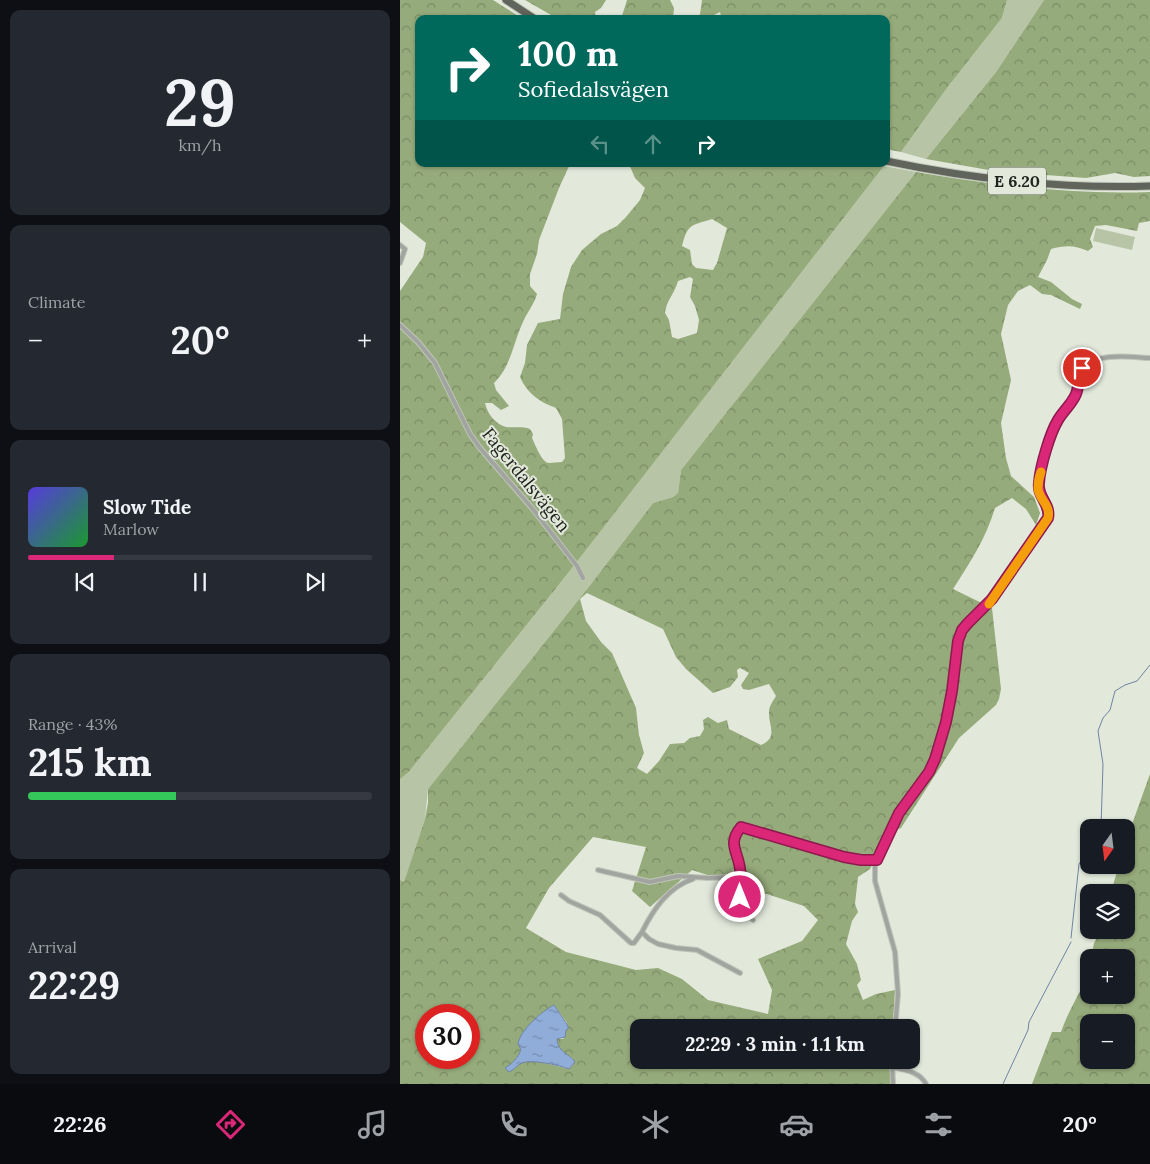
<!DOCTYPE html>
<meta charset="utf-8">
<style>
body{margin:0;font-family:Lora,serif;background:#242831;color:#f1f3f6;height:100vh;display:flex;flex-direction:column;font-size:19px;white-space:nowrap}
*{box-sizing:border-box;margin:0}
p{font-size:16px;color:#9ea1a6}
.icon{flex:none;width:28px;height:28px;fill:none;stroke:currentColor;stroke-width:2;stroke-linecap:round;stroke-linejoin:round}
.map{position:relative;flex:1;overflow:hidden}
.side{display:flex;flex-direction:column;gap:10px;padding:10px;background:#0d0f14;width:400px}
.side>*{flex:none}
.hud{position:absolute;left:15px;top:15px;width:475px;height:152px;border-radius:10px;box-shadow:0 1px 4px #0004;background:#00695c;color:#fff;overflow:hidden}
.needle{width:32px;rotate:194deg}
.tools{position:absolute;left:680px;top:819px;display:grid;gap:10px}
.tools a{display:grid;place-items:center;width:55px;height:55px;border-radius:10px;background:#171b24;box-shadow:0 1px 4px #0004;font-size:25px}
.speed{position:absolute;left:15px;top:1004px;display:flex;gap:10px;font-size:25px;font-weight:700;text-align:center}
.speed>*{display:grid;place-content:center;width:65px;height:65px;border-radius:50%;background:#171b24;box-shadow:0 1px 4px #0004;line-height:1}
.speed .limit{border:8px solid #d22;background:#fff;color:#111}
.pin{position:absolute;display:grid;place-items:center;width:42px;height:42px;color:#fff;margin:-21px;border:2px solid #fff;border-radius:50%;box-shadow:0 1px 5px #0007}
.me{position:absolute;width:55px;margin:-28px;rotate:0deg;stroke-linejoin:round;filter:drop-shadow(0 0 4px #0008)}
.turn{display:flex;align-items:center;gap:18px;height:105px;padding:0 20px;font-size:22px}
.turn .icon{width:65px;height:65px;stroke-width:2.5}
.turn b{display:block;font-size:35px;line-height:42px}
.lanes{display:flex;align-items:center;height:48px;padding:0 20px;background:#0003;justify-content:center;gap:25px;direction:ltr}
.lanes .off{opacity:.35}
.big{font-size:38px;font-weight:700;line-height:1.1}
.side .widget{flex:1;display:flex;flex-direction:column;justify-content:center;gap:8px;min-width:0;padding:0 18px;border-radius:10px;background:#242831}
.side .dial{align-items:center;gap:0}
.dial b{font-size:65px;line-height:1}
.song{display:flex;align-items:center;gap:15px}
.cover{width:60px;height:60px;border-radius:8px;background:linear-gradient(135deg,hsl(250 70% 55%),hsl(130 70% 35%))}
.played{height:5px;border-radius:2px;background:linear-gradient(90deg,#db2777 25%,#363941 25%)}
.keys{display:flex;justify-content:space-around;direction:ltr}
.heat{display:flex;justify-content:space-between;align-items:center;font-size:28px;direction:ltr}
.charge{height:8px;border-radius:4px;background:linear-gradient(90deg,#34c759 43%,#363941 0)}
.trip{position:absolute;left:230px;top:1019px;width:290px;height:50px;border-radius:10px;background:#171b24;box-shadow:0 1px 4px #0004;font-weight:700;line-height:50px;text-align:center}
.menu{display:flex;height:80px;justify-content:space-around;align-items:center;background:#090b0e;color:#9ea1a6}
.menu .icon{width:35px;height:35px}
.menu .current{color:#db2777}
.menu b{font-size:22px;color:#f1f3f6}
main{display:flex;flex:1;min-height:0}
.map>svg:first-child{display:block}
.green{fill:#b7c5a6}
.forest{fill:url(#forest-crowns);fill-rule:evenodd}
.water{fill:url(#water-ripples);stroke:#6f84a1}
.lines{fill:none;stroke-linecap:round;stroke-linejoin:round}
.stream{stroke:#6f84a1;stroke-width:1}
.minor-casing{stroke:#bfc5b9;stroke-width:6}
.trunk-casing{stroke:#bfc5b9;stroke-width:9}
.minor{stroke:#a2a59f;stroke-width:4}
.trunk{stroke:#60645a;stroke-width:7}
.route-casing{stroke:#8e194d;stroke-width:12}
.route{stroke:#db2777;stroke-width:9}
.slow{stroke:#f59e0b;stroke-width:9}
.labels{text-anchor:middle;stroke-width:4;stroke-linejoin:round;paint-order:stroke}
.shield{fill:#e2e9db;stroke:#5b5e57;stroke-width:1}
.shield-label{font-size:16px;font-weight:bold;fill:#21231e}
.street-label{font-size:18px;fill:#21231e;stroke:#e2e9db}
</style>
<main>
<section class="side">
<div class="widget dial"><b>29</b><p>km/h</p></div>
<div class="widget"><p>Climate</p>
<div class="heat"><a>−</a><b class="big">20°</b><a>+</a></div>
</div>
<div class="widget">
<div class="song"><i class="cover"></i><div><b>Slow Tide</b><p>Marlow</p></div></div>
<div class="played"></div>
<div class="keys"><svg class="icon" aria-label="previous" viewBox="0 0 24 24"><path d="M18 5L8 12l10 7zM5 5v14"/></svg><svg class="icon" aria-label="pause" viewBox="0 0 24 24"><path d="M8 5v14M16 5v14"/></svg><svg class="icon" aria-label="next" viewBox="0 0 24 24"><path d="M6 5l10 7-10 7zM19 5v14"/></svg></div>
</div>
<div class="widget"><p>Range · 43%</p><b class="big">215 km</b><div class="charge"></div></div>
<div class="widget"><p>Arrival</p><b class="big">22:29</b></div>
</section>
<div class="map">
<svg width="750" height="1084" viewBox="0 0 750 1084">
<defs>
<pattern id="forest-crowns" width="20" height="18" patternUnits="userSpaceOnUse" patternTransform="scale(1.25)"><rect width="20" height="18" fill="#96ab7b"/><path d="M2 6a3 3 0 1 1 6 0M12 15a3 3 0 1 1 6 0" fill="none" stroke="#7a8b64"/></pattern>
<pattern id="water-ripples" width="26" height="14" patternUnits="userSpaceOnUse" patternTransform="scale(1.25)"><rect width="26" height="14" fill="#90add9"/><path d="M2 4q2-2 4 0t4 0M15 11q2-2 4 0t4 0" fill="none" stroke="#758caf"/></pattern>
</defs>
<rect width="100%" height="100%" fill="#e2e9db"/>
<path class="green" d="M607,0H644L596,72L526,159L501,152L547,88L602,18Z
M484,166L516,172L281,470L278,493L273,497L253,503L191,584L28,789L25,819L4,883L0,880V779L8,773L169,572Z
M696,228L735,237L732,250L693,241Z"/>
<path class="forest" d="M0,0H93L123,19H19V164H170L159,188L139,240L137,254L130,274V286L137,294C134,305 127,312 123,322C113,343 111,367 94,383L96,390L109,406L101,410L92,403H85C87,413 95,424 106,427C114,428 122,426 130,429L133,434L132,438C135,444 142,463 149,463C153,463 158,462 162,462L165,458L162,419L156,408C139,402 127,393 120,377L125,363L127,345L138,323L160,319L163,294L171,267L182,250L201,234L217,226L226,217L240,200L245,188L235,178L229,164H475L484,166L169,572L8,773L0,779V291L23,257L26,243L0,222ZM312,219L327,228L317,263L313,270L296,268L292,264L290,250L282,246C288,223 291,226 312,219ZM290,277L293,279L290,297L295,306L299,320L297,333L278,339L272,337L269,320L265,313C266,301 274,295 278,281Z
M125,0H206L201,8L195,12L196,19H158Z
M227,0H270L274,8L273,19H221Z
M302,0H607L602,18L547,88L501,152L486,149V19H322L320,12L314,15L312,19H297L300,14Z
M644,0H750V176L734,177L715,173L686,178L619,173L616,169C609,168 605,167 600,172L526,159L596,72Z
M516,172C593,185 671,195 750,192V221L739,223L737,231L706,225L695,226L690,239L693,247L688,251C675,245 665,245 651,249L647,260L638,277L651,282L672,299L682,304L680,309L651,295L642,294L630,285L618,291L608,305L601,334L611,380L601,423L606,458L611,476L634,497L640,513L636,525L626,509L612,498L595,508C586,538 570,563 553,589L592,608L601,689L599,699L596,705L559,738L501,828L489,833L470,869L458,877L455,904L458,912L452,921L446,944L457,964L461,980L457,985L463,1000L476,994L495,990L493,1027L239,1028V1060H490L491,1084H0V880L4,882L25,819L28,803V789L191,584L253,503L273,497L278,493L281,470ZM187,593L263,629L276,657L286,669L313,693L330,687L338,677L337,670L340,668L349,673L341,685L343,689L349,690L369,684L376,696C373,701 369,706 369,712C368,725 379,737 361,745L329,729L327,720L318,723L308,717L303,720L304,729L300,736L290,738L284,743L270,744L259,761L247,774L237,768L244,753L239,735L236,708L212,653L201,642L186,621L180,599ZM193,837L246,847L232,891L250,907L292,870L404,906L418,920L402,941L358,959L372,990L368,1014L308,1000L282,979L258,968L236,970L166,952L126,928L149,888ZM154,1005L167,1023L165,1036L163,1039H156C159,1055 169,1052 175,1062L169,1069L132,1060L120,1063L114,1069L105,1068L111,1065L120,1053L123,1032L139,1015ZM26,1015H69V1058H26Z
M750,774V1084H632L652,1032H661C668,1011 680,993 689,973V995H726V958L691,957L694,943L701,930H726V892H711L719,865H726V841ZM726,1022V1060H689V1022Z"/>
<path class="water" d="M154,1005L168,1026V1029L166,1030L165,1037L157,1039C158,1053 169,1053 175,1062L169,1069C159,1065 131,1059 122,1063C117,1065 114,1070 109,1072L105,1068C112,1064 119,1057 121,1049L118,1044C120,1030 141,1012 154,1005Z"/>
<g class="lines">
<path class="stream" d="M701,828L703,764L698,731L703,718L710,710L715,691L725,685L737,681L750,665
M671,938L679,864L689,849
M603,1084L628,1030L629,1022L671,942"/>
<defs>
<path id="minor" d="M0,245L5,249L0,263
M0,325L18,342L35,363L70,434L80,448L132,508L177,566L183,578
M340,868C341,886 337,907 353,920
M198,870L250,882L278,876L308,878L330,877L340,868C337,850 328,844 341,827L444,857L461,860L477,859
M293,879C268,887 253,910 242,932L249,939L258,944L276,948L297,950L340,973
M161,895L169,901L200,915L231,943H234L242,932
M495,1028L498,994L495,952L475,881V865L499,813L529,772L535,759L546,722L553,691L558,641L562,630L570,621L587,605L648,519L649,509L638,488L639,477L652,433L659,418L676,394L682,368C699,352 729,357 750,358
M492,1060L493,1084
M492,1067C504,1070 519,1071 526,1084"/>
<path id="trunk" d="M106,0L135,19
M486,161C572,179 662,189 750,186"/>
</defs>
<use href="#minor" class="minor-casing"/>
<use href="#trunk" class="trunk-casing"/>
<use href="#minor" class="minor"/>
<use href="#trunk" class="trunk"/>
</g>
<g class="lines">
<defs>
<path id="route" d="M340,897C340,887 341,878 340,869C338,851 327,844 341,827L444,857L461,860H477L499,813L529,772L535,759L546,722L552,691L558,641L562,630L568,623L592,599L648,518C651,504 637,497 639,483C640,467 650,433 658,420C663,411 672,404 676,394C679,386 679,377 682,368"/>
</defs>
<use href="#route" class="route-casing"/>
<use href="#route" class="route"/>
<path class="slow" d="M589,604L648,518C651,505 640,501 638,489C638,483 639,477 641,472"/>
</g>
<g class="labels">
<rect class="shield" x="588" y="167.5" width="58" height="27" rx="4"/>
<g class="shield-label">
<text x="617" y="187">E 6.20</text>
</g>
<g class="street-label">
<text transform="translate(126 480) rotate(51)" y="6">Fagerdalsvägen</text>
</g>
</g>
</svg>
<div class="tools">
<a><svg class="needle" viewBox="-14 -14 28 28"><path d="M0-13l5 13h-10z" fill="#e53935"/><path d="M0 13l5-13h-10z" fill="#9ea1a6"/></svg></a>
<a><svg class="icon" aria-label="layers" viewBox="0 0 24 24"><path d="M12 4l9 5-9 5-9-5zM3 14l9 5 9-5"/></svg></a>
<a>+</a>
<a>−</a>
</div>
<div class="speed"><div class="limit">30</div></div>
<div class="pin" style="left:682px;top:368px;background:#d93025"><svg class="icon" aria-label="arrive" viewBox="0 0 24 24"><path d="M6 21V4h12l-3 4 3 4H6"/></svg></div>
<svg class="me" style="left:340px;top:897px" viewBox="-20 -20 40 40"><circle r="17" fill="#db2777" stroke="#fff" stroke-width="3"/><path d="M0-11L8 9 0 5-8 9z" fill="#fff"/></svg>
<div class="trip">22:29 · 3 min · 1.1 km</div>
<div class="hud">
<div class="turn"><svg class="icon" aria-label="right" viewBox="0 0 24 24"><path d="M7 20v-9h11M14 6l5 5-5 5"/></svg><div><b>100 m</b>Sofiedalsvägen</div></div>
<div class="lanes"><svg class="icon off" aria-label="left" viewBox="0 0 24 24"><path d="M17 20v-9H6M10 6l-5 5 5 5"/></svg><svg class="icon off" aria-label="ahead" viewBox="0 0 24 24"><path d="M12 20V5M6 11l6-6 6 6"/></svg><svg class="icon" aria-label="right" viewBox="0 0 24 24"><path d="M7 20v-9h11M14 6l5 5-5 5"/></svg></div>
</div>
</div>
</main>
<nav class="menu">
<b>22:26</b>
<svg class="icon current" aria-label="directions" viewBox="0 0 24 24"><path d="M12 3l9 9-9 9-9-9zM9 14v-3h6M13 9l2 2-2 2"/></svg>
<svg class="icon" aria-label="music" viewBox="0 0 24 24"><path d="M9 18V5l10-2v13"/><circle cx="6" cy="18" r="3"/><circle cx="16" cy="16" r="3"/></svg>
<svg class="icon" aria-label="phone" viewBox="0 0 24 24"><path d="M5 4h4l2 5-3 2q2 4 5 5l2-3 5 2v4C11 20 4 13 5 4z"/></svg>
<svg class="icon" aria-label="climate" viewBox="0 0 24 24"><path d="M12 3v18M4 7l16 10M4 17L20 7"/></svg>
<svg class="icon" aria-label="car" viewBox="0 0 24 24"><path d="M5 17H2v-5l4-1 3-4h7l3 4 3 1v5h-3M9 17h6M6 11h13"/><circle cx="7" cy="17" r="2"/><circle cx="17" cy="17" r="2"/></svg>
<svg class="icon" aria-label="filters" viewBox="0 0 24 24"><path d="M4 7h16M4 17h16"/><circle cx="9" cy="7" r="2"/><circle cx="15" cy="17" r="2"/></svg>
<b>20°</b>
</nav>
